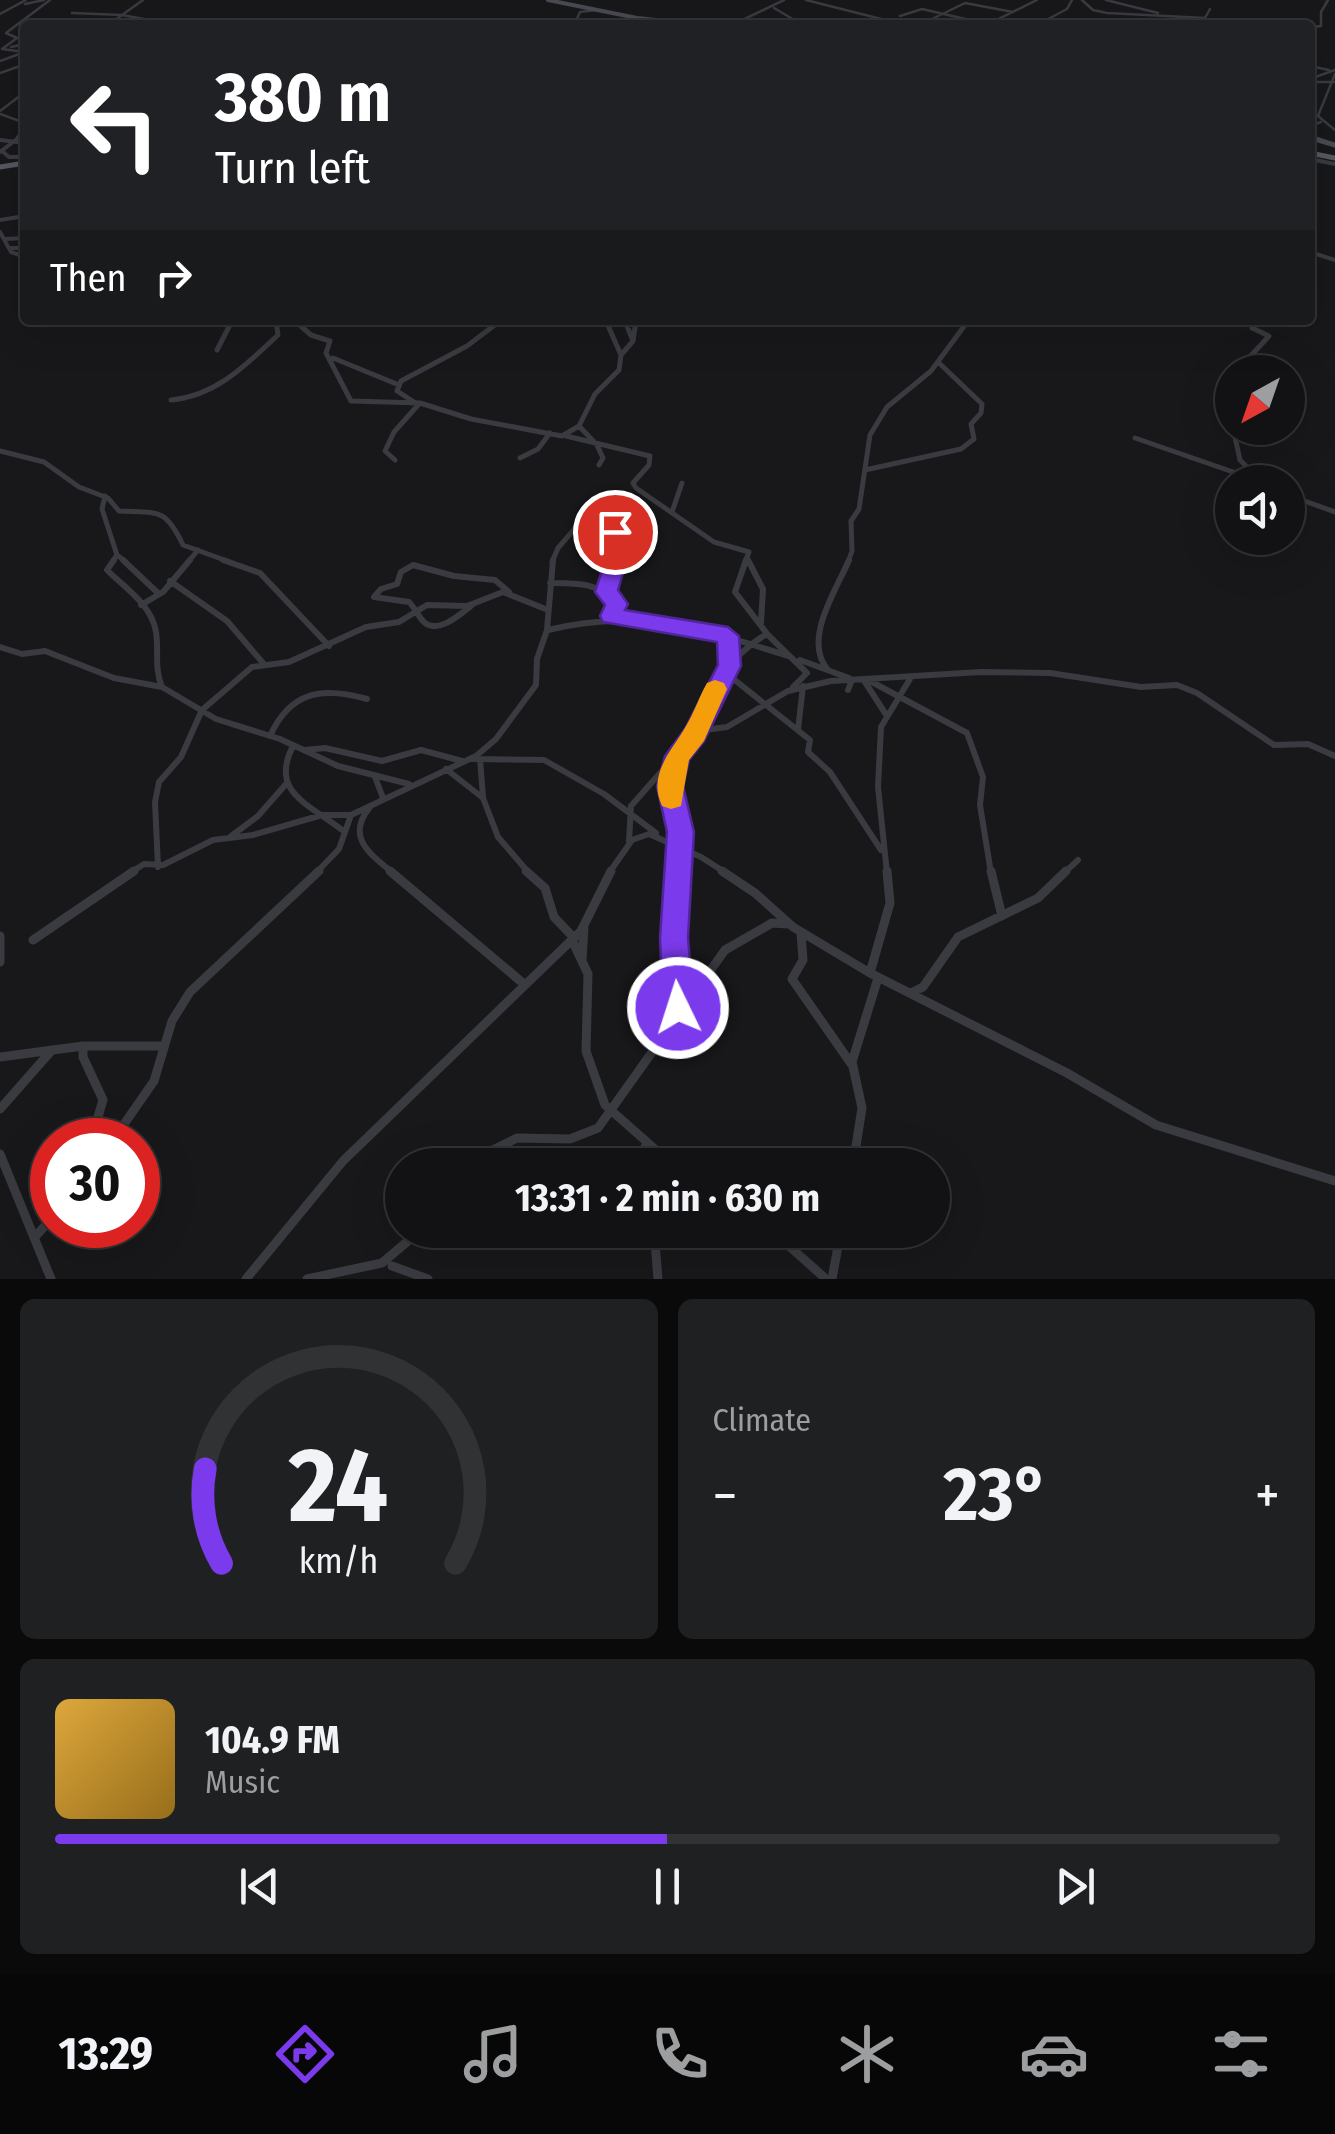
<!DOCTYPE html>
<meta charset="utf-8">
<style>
body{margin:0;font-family:"Fira Sans Condensed",sans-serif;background:#1f2022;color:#f1f3f6;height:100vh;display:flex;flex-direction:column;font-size:38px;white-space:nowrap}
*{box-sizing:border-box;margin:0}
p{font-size:32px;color:#9c9ea0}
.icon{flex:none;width:55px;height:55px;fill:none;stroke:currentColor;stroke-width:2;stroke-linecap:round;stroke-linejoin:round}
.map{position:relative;height:1279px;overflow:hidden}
.drawer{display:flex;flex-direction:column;gap:20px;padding:20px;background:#0a0a0b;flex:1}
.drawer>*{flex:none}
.top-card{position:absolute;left:20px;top:20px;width:1295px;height:305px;border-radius:10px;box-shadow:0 10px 40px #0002,0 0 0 2px #313234;background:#202124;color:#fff;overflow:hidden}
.needle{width:65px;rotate:220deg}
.tools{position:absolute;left:1215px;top:355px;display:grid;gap:20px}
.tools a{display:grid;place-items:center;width:90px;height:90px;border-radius:50%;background:#121214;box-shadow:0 10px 40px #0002,0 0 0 2px #313234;font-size:50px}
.speed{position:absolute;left:30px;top:1118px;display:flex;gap:20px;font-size:50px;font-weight:700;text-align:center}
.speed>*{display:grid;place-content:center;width:130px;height:130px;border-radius:50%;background:#121214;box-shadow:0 10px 40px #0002,0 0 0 2px #313234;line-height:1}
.speed .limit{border:15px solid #d22;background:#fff;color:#111}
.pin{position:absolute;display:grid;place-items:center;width:85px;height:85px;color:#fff;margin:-42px;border:5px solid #fff;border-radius:50%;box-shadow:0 2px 10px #0007}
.me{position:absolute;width:110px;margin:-55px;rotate:356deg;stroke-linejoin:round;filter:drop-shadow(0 0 8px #0008)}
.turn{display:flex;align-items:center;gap:35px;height:210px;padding:0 30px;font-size:45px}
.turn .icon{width:130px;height:130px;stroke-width:2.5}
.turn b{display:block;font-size:70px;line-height:85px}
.then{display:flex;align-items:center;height:95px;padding:0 30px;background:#0003;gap:20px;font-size:38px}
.big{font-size:75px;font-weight:700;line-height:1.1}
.drawer .tile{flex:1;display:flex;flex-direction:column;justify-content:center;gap:15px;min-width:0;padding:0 35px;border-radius:15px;background:#1f2022}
.drawer .dial{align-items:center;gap:0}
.dial svg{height:260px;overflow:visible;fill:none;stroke:#313234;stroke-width:7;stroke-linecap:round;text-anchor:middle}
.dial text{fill:#f1f3f6;stroke:none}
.song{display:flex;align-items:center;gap:30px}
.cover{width:120px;height:120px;border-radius:15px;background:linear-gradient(135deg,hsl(40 70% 55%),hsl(40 70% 35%))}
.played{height:10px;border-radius:5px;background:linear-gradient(90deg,#7c3aed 50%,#313234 50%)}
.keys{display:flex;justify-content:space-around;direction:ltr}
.heat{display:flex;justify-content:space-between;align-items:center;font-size:55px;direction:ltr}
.drawer .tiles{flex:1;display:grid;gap:20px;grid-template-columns:1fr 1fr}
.tile:last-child{grid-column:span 2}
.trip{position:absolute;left:385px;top:1148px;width:565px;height:100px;border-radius:50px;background:#121214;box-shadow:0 10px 40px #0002,0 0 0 2px #313234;font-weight:700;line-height:100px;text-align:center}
.dock{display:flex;height:160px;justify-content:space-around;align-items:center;background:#070708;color:#9c9ea0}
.dock .icon{width:70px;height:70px}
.dock .active{color:#7c3aed}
.dock b{font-size:45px;color:#f1f3f6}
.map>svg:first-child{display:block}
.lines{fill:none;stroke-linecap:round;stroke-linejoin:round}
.street-far4{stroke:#393b40;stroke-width:2.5}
.street-far3{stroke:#393b40;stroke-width:4}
.street-far2{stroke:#393b40;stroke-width:5}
.street-far1{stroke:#393b40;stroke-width:6}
.street{stroke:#393b40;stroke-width:9}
.secondary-far1{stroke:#474a50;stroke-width:4}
.secondary{stroke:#474a50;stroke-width:5}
.primary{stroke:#55585f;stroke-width:5}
.route{fill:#7c3aed;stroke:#51269a;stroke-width:2.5}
.slow{fill:#f59e0b}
</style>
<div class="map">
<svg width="1335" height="1279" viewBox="0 0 1335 1279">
<rect width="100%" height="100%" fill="#18181b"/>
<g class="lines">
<path class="street-far4" d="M806,0L905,25
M1082,0L1093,10L1107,13L1205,18L1210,9
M1106,0L1158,13
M25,4L44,0
M774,8L796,21
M72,13L122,15L176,25
M0,14L26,0
M900,16L922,9L987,24
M1180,19L1195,25
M1206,19L1228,25
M91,25L101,20L113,21
M108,25L143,0
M504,25H513
M551,25L576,21L580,12L596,10
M732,25H800
M732,25L784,0
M907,25L930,20L965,3L1013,12
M986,25L1037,0
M1037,25L1067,9L1072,0
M1310,27L1321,26V12L1328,0
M11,47L25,44
M25,52L2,49L17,38L6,33L50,0
M0,61L22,53
M1310,66L1329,70
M0,73L23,65
M1335,74L1318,116L1335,130
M1310,79L1335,70
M1310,82H1334
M0,111L25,92
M0,114L25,123
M1310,126L1321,122
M0,140L9,141
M15,141L25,125"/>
<path class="street-far3" d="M0,140L25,143
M2,151L9,157H25
M0,152L17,139
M1310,159L1335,164
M0,220L25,216
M0,232L11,252L25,257
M5,239L25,238
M9,248H25
M1310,252L1335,260
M294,320L298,324
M606,320L608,324
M231,324L233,320
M496,324L501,320
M631,324L638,320
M966,324L969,320"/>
<path class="street-far2" d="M295,321L311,335L330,341L326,353L351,401L420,403L471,419L562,436L579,426L595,394L619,370L621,355L633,341L636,321
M606,321L621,355
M633,341L627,326L636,321
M217,350L232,321
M333,358L399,385
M1236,372L1269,336L1252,328L1254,321
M1232,378L1226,402L1232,415
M171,400C216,396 247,364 278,335L276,321
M414,402L397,391L401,381L467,346L500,321
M579,426L597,445L603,458L599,465
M1233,428L1240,460L1258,478
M566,436L650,456L649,465L633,483L636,488L714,542L749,552L745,562
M1135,438L1262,482
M0,451L44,462L79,487L108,498L119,511C158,513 165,507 183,545L230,562
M520,458L538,449L550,433
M395,460L385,451L394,432L419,404
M865,470L961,449L974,439L971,424L981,413L982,404L938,362
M1288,495L1335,512
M105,496L102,509L117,555L112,562
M672,512L682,483
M615,532L621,546L616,562
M117,555L126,562
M188,562L198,550
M552,562L558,548L577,526L600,529
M848,562L852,551L851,521L859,509L870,435L887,407L931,371L968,321"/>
<path class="street-far1" d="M114,560L107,570C125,588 152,605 156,632C159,651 154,668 162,687
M123,560L159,594
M223,560L260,573L329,646
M746,560L735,592L768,635L807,673L793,687
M748,560L763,589L761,623
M170,581L227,621L263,663
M550,583C575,583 601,582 616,604L611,616
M606,592L617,560
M141,605L163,592L190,560
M472,605C462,613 439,634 425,623C419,618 415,608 409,602L374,597L381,589L397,584L401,572L413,565L454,576L495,580L509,592
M548,630C636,608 704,629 788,656
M728,636L729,665
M0,647L22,654L45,651L114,678L162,687L216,719L280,739L338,766L409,784
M800,660L849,678
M828,670C802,640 836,591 849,560
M726,673L810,740L808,752L830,772L881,850
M870,681L967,733L983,777L980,805L991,873
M865,682L885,713
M848,690L852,680
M798,730L803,686
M697,731C712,691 729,655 767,634
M270,736C290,692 321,686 367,699
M293,746C269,792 309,804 342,830
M305,750L325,748L382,761L421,750L462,761
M471,759L544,760L604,794L656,833
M480,759L483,797
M676,763L673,785L680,821L678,873
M446,769L483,798L498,837L529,873
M375,777L383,798
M370,807C345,837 370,854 393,873
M230,837L258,816L286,784
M629,841L631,806L697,731L727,727L788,691L831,681L981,672L1050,673L1141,687L1177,685L1197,693L1274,745L1308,744L1335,756
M158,867L155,802L159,782L181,757L202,710L252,667L289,662L366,627L399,622L427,605L467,606L503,592L548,610
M130,873L144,864L163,865L213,840L253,835L322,815H351
M316,873L339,849L351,815L476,756L496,739L536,685L537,659L547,630L553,560
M609,873L632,840L649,834L701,857L726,873
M887,873L878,787L881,727L910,679
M1064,873L1078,860"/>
<path class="street" d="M390,871L524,984
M526,871L545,888L554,917L574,938
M678,871L675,943L679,1010
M722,871L755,893L793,927L870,973L1067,1073L1156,1125L1335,1181
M991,871L1002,916
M801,933L803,960L792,979L852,1065
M0,936V962
M33,940L134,871
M572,940L588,974L586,1051L605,1105L673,1165
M582,960L584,928
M870,973L890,903L887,871
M911,993L923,987L958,937L1038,898L1066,871
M83,1046V1057L103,1100L91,1140
M0,1057L83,1046H164
M0,1109L52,1050
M113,1140L154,1081L172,1021L190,992L319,871
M645,1147L650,1165
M0,1154L51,1279
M462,1165L517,1138L570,1139L598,1128L725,950L772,923L788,924
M853,1165L862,1108L852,1062L878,978
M654,1230L658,1279
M771,1230L826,1279
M34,1238L52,1218
M392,1266L428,1279
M246,1279L343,1161L581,931L611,871
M307,1279L382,1263L421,1230
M832,1279L841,1230"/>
<path class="secondary-far1" d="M548,0L637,18L704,25
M1310,137L1323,141"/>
<path class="secondary" d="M1315,139L1335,145"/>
<path class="primary" d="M1310,153L1335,158
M0,167L25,163"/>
</g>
<path class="route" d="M615,525L623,527L631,546L618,590L628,604L625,610L728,627L739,636L741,666L704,741L689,760L683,786L694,832L688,938L694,1008L689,1018L678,1023L668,1018L663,1008L660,938L667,832L657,786L665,756L685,729L718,665L717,642L603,622L600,616L605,605L595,592L610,546L605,532Z"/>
<path class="slow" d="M715,680L724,683L727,689L704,741L689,760L681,806L671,809L662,806C647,774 672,751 686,726C694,713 699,697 707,683Z"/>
</svg>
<div class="tools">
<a><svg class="needle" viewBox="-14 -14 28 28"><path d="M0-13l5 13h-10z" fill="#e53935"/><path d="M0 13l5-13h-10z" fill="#9c9ea0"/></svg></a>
<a><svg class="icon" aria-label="sound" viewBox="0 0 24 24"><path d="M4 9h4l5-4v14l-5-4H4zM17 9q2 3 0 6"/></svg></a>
</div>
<div class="speed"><div class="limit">30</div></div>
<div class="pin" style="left:615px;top:532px;background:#d93025"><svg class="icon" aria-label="arrive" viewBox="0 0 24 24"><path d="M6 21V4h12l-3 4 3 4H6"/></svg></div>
<svg class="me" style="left:678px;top:1008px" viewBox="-20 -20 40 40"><circle r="17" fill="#7c3aed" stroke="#fff" stroke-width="3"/><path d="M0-11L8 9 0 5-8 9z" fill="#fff"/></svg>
<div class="trip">13:31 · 2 min · 630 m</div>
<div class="top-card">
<div class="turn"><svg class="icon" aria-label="left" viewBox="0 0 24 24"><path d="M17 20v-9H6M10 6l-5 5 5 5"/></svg><div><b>380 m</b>Turn left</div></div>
<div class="then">Then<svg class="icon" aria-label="right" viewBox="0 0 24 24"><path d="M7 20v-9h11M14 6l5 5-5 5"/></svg></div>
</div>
</div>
<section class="drawer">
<div class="tiles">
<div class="tile dial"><svg viewBox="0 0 100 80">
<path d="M14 69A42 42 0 1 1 86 69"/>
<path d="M14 69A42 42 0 0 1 9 40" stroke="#7c3aed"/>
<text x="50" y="56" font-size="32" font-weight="700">24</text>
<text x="50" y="72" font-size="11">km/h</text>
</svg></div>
<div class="tile"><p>Climate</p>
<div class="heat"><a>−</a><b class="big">23°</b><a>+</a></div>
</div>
<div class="tile">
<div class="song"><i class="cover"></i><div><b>104.9 FM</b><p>Music</p></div></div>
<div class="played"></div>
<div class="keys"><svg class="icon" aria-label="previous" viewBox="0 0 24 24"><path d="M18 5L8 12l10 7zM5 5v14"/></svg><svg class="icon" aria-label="pause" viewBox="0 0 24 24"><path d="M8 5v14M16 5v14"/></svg><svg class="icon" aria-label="next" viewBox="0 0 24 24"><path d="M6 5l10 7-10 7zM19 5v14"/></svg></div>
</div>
</div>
</section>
<nav class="dock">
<b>13:29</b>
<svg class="icon active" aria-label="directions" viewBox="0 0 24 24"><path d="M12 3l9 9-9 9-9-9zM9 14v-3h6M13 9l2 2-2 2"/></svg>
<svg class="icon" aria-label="music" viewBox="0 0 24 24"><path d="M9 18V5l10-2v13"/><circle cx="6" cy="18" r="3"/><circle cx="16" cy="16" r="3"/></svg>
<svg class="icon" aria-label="phone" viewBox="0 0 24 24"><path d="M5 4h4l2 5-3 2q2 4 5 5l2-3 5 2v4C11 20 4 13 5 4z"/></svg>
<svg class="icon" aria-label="climate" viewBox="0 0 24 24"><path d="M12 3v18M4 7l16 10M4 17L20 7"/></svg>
<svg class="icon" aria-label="car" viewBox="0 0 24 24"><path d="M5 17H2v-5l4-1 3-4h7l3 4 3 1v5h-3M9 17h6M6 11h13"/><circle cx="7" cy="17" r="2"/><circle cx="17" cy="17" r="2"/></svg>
<svg class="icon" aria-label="filters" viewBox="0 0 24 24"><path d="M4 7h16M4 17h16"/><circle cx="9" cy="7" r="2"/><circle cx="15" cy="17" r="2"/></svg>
</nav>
